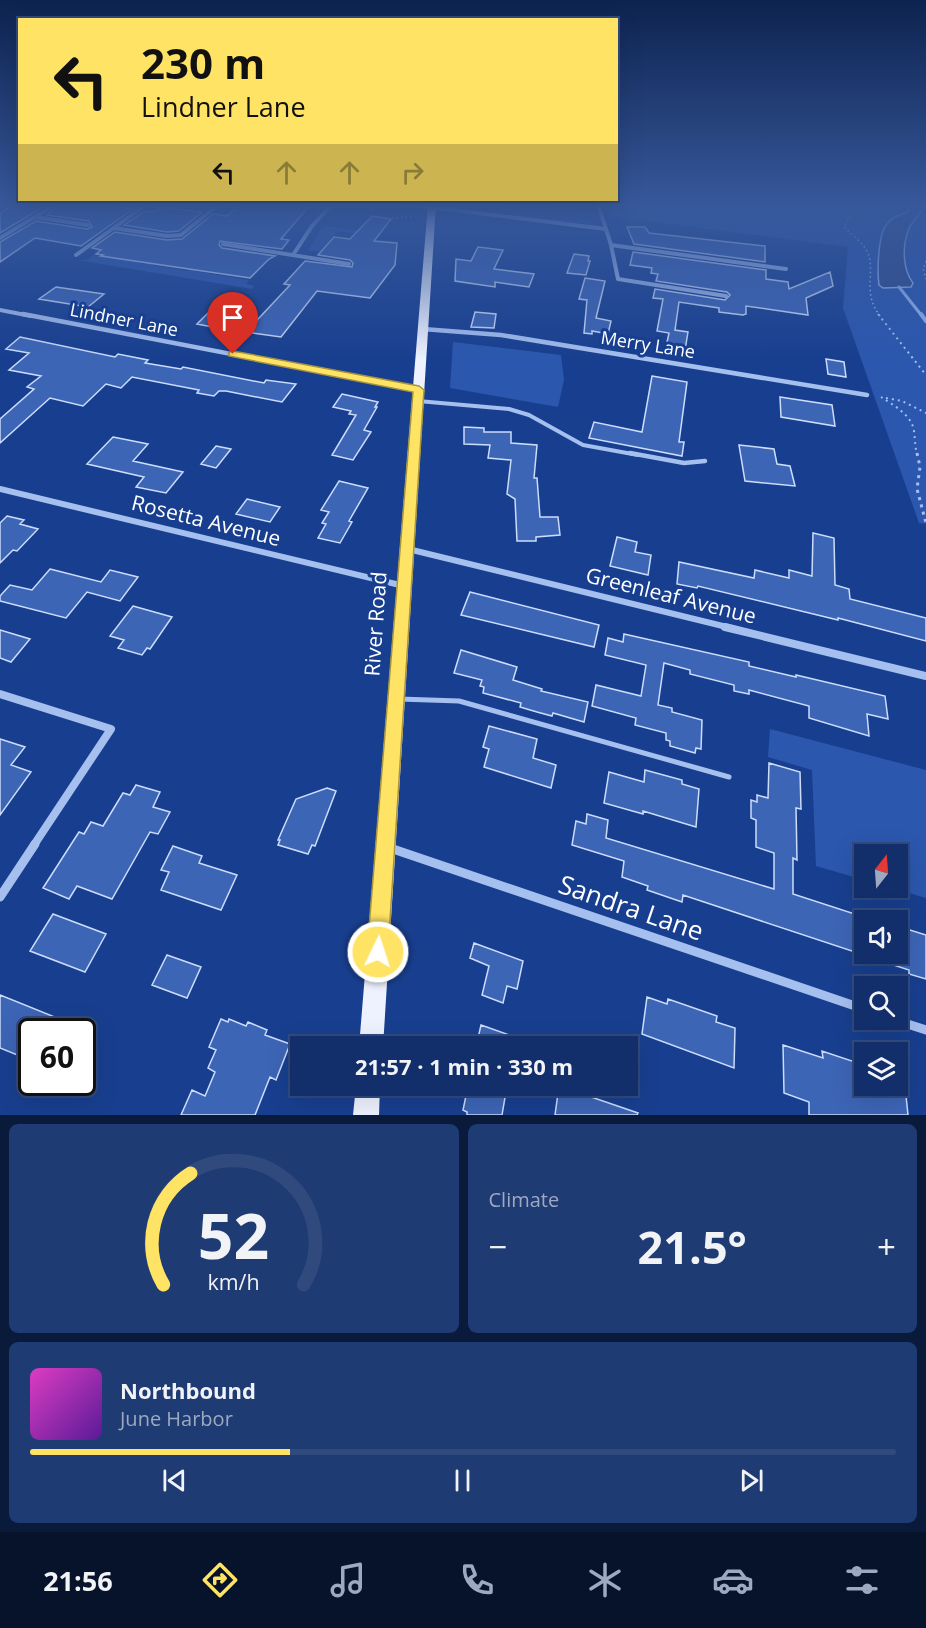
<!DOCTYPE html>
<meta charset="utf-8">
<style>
body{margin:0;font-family:"Open Sans",sans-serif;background:#1f3b73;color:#f1f3f6;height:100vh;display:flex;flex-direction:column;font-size:22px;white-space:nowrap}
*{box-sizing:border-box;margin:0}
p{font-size:20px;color:#9ca9c1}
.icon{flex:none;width:33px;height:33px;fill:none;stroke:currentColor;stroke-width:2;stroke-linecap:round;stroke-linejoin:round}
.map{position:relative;height:1115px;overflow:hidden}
.panel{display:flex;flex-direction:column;gap:9px;padding:9px;background:#0a1a3b;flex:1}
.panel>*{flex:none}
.guide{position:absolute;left:18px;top:18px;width:600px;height:183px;border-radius:0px;box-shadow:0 6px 24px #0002,0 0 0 2px #314a7e;background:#ffe364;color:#111;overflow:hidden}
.needle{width:39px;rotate:17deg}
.fabs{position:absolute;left:854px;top:844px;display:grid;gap:12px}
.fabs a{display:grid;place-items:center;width:54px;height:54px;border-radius:0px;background:#122f6b;box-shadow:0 6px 24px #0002,0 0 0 2px #314a7e;font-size:30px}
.speed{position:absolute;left:18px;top:1018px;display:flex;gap:12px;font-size:30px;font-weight:700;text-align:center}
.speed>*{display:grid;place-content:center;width:78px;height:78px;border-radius:50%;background:#122f6b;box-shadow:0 6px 24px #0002,0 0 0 2px #314a7e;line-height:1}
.speed .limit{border:3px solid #111;border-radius:9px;background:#fff;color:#111}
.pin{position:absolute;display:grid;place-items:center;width:51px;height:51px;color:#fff;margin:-62px -26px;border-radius:50% 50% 50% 0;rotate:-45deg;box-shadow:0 0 6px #0007}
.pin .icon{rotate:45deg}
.me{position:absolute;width:66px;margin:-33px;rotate:4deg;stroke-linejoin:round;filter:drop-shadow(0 0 4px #0008)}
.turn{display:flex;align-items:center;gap:21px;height:126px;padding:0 24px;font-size:27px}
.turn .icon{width:78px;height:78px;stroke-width:2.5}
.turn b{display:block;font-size:42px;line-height:51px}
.lanes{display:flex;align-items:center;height:57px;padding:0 24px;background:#0003;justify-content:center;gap:30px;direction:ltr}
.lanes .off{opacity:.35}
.big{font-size:45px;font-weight:700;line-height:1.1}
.panel .tile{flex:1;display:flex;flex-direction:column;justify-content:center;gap:9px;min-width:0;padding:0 21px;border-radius:9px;background:#1f3b73}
.panel .dial{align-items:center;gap:0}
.dial svg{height:156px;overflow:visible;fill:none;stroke:#314a7e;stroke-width:7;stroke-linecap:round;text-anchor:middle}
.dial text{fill:#f1f3f6;stroke:none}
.song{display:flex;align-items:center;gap:18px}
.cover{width:72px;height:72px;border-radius:9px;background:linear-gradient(135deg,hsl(310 70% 55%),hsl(270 70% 35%))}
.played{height:6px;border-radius:3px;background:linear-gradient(90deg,#ffe364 30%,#314a7e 30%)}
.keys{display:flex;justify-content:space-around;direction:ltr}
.heat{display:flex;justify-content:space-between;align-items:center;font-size:33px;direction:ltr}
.panel .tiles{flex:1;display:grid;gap:9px;grid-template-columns:1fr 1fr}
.tile:last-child{grid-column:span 2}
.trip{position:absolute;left:290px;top:1036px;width:348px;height:60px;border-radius:0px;background:#122f6b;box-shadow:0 6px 24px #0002,0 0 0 2px #314a7e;font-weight:700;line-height:60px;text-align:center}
.tab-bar{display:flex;height:96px;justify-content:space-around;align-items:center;background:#07132b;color:#9ca9c1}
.tab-bar .icon{width:42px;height:42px}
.tab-bar .current{color:#ffe364}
.tab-bar b{font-size:27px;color:#f1f3f6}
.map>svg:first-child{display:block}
.green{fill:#2b57ae}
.water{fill:#304c88;stroke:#98b8f2;stroke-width:1.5}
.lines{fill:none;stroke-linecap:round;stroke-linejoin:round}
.stream-far1{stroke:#98b8f2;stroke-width:3}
.stream{stroke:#98b8f2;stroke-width:4}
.building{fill:#3d65b6;stroke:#ccdcfb;stroke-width:1.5}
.path-far2{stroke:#a5bfef;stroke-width:1.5;stroke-dasharray:1.5 3;stroke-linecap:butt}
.path-far1{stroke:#a5bfef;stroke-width:2;stroke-dasharray:2 4;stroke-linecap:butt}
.path{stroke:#a5bfef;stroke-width:3;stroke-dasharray:3 4.5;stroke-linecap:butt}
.service-far2{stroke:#a5bfef;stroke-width:4}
.service-far1{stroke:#a5bfef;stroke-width:4.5}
.service{stroke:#a5bfef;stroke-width:5}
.minor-far4{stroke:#a5bfef;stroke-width:4}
.minor-far3{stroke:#a5bfef;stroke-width:4.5}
.minor-far2{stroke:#a5bfef;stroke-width:6}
.minor-far1{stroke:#a5bfef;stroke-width:8}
.minor{stroke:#a5bfef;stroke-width:9}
.primary{fill:#eef2ff;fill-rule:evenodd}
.route{fill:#ffe364;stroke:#a69441;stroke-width:1.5}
.labels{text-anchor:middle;stroke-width:6;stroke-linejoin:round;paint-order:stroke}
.far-street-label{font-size:18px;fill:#fff;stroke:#183f8f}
.street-label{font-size:21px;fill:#fff;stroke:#183f8f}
.near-street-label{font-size:26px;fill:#fff;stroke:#183f8f}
</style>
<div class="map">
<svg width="926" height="1115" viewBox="0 0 926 1115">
<rect width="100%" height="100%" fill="#183f8f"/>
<path class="green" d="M505,204H528L599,213L601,222L593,225L507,214L501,211Z
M603,204H926V524L919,523L843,308L848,247L608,216Z
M327,226L369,232L366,235L338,231L319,252L308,250L322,228Z
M171,247L151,265L188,271L208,253H213L194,271L249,280L246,284L254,286L252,289L78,260H87L93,255L146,264L166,248Z
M453,342L561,355L564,380L558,407L450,388Z
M770,729L926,770V898L892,888H897V855H864V880L816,866L812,770L768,757Z"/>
<path class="water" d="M911,204H926C922,212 910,223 908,231C902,248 903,270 913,283L911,287L883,288L879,285C877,271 878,234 887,224C892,217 900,215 908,212Z"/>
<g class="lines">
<path class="stream-far1" d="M899,287L922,316"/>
<path class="stream" d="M921,314L926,321"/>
</g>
<path class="building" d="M15,204H48L0,233V213Z
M60,204H101L133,209L81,246L35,238L0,262V242L36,221L87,229L92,227L89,221L47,215Z
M240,204H311L281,239L289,240L282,249L220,241L219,245L222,248L275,256L269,259L250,278L101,256L103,255L96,254L101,250L92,248L115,232L167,240L182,239L213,214L227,216Z
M161,207L202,212L179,231L167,232L124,225L145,211L154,212Z
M372,216L391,219L374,241L397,243L395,265L370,298L317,291L281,337L246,332L290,285L284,284L305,261L352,267L353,263L350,260L318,255L334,237L350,239Z
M627,227H645L649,233L765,246V262L634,244Z
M478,247L503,250L494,269L534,274L529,287L495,282V287L455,281L456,259L471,261Z
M633,252L766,270V279L788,282L789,289L830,272L833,286L806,298L808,315L746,306V314L743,315L719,312V308L679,302L675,330L688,332L685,350L666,347L669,333L657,331L663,299L653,298L655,289L725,300L730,295L727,292L656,281L658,274L651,273L652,268L630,265Z
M574,254L589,256L588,261H590L586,275L567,273Z
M585,278L605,281L596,318L611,321L608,334L592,331V334L584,333L587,300L579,299Z
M56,287L104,294L88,307L39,299Z
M475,312L496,314L494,328L471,327Z
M208,313L248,320L238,332L197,324Z
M20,337L115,357L118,354L148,360L145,363L181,369L183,367L264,383L266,380L296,384L282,402L226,391H219L214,396L197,393L199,390L132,377L121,388L106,384L83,406L50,398L0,443V419L34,389L27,387L41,376L9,370L29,353L6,349Z
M826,359L844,362L846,377L828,374Z
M652,376L687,382L679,442H684L682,456L589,438L594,422L642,432Z
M342,394L378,402L375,407H377L364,430L371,432L353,460L332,455L356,415L349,414L351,411L333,407Z
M780,397L832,405L835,426L781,417Z
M464,427L484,428V432H511V443L537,445L534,478H537L540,517H558L560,535L536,537V541H517L515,499L507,494L511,460L488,458L490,445L464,444Z
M113,437L148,444L133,461L183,472L166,493L136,487L144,477L87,464Z
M739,445L774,449L777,464L790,466L795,486L745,481Z
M216,446L231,449L216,468L201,464Z
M339,481L368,488L349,521L352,522L340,543L318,538L326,524L322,523L329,512L321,510Z
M247,499L280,507L270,522L236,514Z
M7,516L24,520L20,524L38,529L17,551L13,550L0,563V523Z
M813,533L834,538L835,585L849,589L850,599L926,618V641L838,618V620L698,586L697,588L677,584L679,562L754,578L755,570L789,578V570L812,576Z
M617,537L637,542L635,552L651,555L648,575L610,566Z
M50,569L101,582L110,570L138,577L120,601L87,592L66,618L0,601V596L10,585L32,590Z
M470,592L599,625L594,647L461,615Z
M133,606L172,617L150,649L147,648L142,655L118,648L124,640L110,636Z
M0,630L30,639L11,662L0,658Z
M624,634L749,662V666L796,677V675L885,696L888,719L867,714L869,736L809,718V706L749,690V694L734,691V685L690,674V670L664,663L658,705L672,708V712L702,720L701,749L696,748L695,753L670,746V741L666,740V733L635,725L636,718L592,706L596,685L641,696L646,665L605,655L608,638L623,642Z
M461,650L517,667L513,680L542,689L541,691L588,702L584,722L553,713L552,716L537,712L520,707L521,703L483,693L484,687L480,686L482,680L454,673Z
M489,726L537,739L533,758L556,765L551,788L484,767L489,749L483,747Z
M0,739L25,747L11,765L31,772L0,815Z
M769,763L800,772L801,809L796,808L797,860L793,858V894L864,917V955L683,895L682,902L647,890L648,886L622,877L624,861L572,845L576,821L586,824L587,814L608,820L606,838L774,889V853L756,847V820L751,818V800L757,802V795L768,798Z
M645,770L682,780V784L699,789L696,827L643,811V814L604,803L609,772L644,782Z
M136,785L160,792L153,807L170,812L158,834L150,832L112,899L77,886L69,899L43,888L79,832L84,834L91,822L103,826L123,793L130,795Z
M327,788L336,791L315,846L312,845L308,854L278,845L280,840H278L296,799Z
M173,846L202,856L199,863L237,875L221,910L161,890L169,872L161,870Z
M53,914L106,934L85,972L30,951Z
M897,926L926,935V979L909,974V970L869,957L870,954H897Z
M474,943L523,961L517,989L507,986L503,1003L482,995L489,966L470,958Z
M167,955L201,967L187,998L152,985Z
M0,995L62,1020L55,1032H32V1061L0,1048Z
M647,997L667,1004L668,999L717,1016L716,1022L735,1028L734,1068L642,1034Z
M221,1019L228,1022L229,1019L246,1026L248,1022L267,1030L265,1035L290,1044L276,1080L270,1077L255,1115H181L192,1090L205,1096L215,1072L208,1068L216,1050L209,1047Z
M481,1025L538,1045V1047H476Z
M783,1045L823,1058L822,1051L864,1065V1086H905L908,1115H809V1102L784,1093Z
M468,1086H507L502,1115H467V1112L463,1110Z
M559,1086L638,1113L637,1115H555Z"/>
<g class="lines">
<path class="path-far2" d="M857,204L844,227C852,235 866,245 869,256C874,276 863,294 880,316
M612,216L623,210L653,204
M392,218L412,217
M926,261L923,269L926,279"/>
<path class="path-far1" d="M878,314L926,375
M881,397C893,405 912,415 914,431C915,439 915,446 917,455
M886,398L902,401L926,413"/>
<path class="path" d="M917,453L920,467L917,489L926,523"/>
<path class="service-far2" d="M418,401L509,409L529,415L583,445L638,455"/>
<path class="service-far1" d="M630,453L684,463L705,461"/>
<path class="service" d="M399,699L459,701L729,777"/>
<path class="minor-far4" d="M406,204L606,229L611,245L786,269
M598,204L606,229
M35,217L88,225
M114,228L167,236L181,235L219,204
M0,238L56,204
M223,244L349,264
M611,245L618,279L726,296
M76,255L147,204
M293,255L312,226L332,204
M0,310L31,316"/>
<path class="minor-far3" d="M23,314L419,390
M423,329L501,335L867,395"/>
<path class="minor-far2" d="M0,489L404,586
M408,549L731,628"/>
<path class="minor-far1" d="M725,627L926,676
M0,694L111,729L34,845"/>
<path class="minor" d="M390,848L864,1009
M0,897L35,844
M895,1020L926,1030"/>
<path class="primary" d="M428,204H436L383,1047H359Z
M356,1086H380L379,1115H353Z"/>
</g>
<linearGradient id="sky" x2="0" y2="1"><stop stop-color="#0d234f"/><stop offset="0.57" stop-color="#37589b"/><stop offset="1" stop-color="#37589b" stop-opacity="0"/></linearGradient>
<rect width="926" height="360" fill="url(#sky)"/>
<path class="route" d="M233,351L419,386L424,390L388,952L385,960L378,963L370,960L367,952L413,392L229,356V352Z"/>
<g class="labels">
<g class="far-street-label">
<text transform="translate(124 320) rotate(11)" y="6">Lindner Lane</text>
<text transform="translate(648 345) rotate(9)" y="6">Merry Lane</text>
</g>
<g class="street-label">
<text transform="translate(206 521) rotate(14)" y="7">Rosetta Avenue</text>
<text transform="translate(671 596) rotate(14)" y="7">Greenleaf Avenue</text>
<text transform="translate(376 624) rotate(-86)" y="7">River Road</text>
</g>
<g class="near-street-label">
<text transform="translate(631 908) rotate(19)" y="9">Sandra Lane</text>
</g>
</g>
</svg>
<div class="fabs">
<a><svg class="needle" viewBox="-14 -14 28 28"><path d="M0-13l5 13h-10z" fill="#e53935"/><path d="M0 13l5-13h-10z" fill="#9ca9c1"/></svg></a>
<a><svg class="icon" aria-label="sound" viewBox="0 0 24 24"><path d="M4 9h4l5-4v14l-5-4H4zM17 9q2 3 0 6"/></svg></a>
<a><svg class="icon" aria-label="search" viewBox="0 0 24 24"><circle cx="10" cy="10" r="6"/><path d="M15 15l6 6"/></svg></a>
<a><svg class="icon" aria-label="layers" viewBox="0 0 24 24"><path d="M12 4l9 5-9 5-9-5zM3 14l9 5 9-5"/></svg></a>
</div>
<div class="speed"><div class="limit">60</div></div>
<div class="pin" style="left:233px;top:354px;background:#d93025"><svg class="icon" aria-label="arrive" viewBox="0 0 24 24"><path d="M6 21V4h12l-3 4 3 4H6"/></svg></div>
<svg class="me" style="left:378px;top:952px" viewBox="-20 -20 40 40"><circle r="17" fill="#ffe364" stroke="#fff" stroke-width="3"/><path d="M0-11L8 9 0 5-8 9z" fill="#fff"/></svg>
<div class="trip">21:57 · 1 min · 330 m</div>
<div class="guide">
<div class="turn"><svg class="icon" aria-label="left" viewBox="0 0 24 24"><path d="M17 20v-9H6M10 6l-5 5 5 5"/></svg><div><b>230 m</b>Lindner Lane</div></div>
<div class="lanes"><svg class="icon" aria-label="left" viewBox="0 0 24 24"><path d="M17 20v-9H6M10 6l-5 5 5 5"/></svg><svg class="icon off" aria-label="ahead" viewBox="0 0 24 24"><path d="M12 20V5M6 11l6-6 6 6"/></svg><svg class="icon off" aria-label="ahead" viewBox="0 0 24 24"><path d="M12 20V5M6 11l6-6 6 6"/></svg><svg class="icon off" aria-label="right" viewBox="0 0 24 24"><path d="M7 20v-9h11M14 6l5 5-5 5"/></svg></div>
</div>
</div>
<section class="panel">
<div class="tiles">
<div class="tile dial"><svg viewBox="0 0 100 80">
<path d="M14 69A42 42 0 1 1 86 69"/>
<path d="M14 69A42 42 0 0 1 28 12" stroke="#ffe364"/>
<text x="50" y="56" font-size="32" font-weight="700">52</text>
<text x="50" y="72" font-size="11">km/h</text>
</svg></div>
<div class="tile"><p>Climate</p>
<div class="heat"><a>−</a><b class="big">21.5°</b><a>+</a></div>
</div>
<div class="tile">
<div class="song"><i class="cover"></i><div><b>Northbound</b><p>June Harbor</p></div></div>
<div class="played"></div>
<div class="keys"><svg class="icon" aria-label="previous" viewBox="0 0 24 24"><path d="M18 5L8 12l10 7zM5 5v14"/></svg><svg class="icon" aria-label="pause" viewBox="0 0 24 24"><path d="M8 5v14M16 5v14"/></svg><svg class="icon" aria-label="next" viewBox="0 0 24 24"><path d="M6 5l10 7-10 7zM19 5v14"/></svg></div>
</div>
</div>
</section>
<nav class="tab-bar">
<b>21:56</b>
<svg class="icon current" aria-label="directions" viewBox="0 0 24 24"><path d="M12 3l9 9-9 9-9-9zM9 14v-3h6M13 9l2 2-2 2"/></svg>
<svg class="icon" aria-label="music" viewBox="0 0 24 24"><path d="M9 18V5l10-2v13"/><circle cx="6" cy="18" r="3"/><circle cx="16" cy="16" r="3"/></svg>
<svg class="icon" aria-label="phone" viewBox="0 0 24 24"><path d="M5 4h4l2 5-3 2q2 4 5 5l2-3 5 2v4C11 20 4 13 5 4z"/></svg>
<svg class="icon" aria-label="climate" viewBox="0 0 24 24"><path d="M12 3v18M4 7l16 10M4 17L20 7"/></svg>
<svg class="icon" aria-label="car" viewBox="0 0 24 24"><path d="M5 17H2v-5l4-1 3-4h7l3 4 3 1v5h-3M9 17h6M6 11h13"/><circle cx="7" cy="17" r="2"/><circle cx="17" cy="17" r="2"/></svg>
<svg class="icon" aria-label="filters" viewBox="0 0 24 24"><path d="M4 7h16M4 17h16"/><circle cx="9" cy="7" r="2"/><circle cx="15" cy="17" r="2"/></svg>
</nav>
